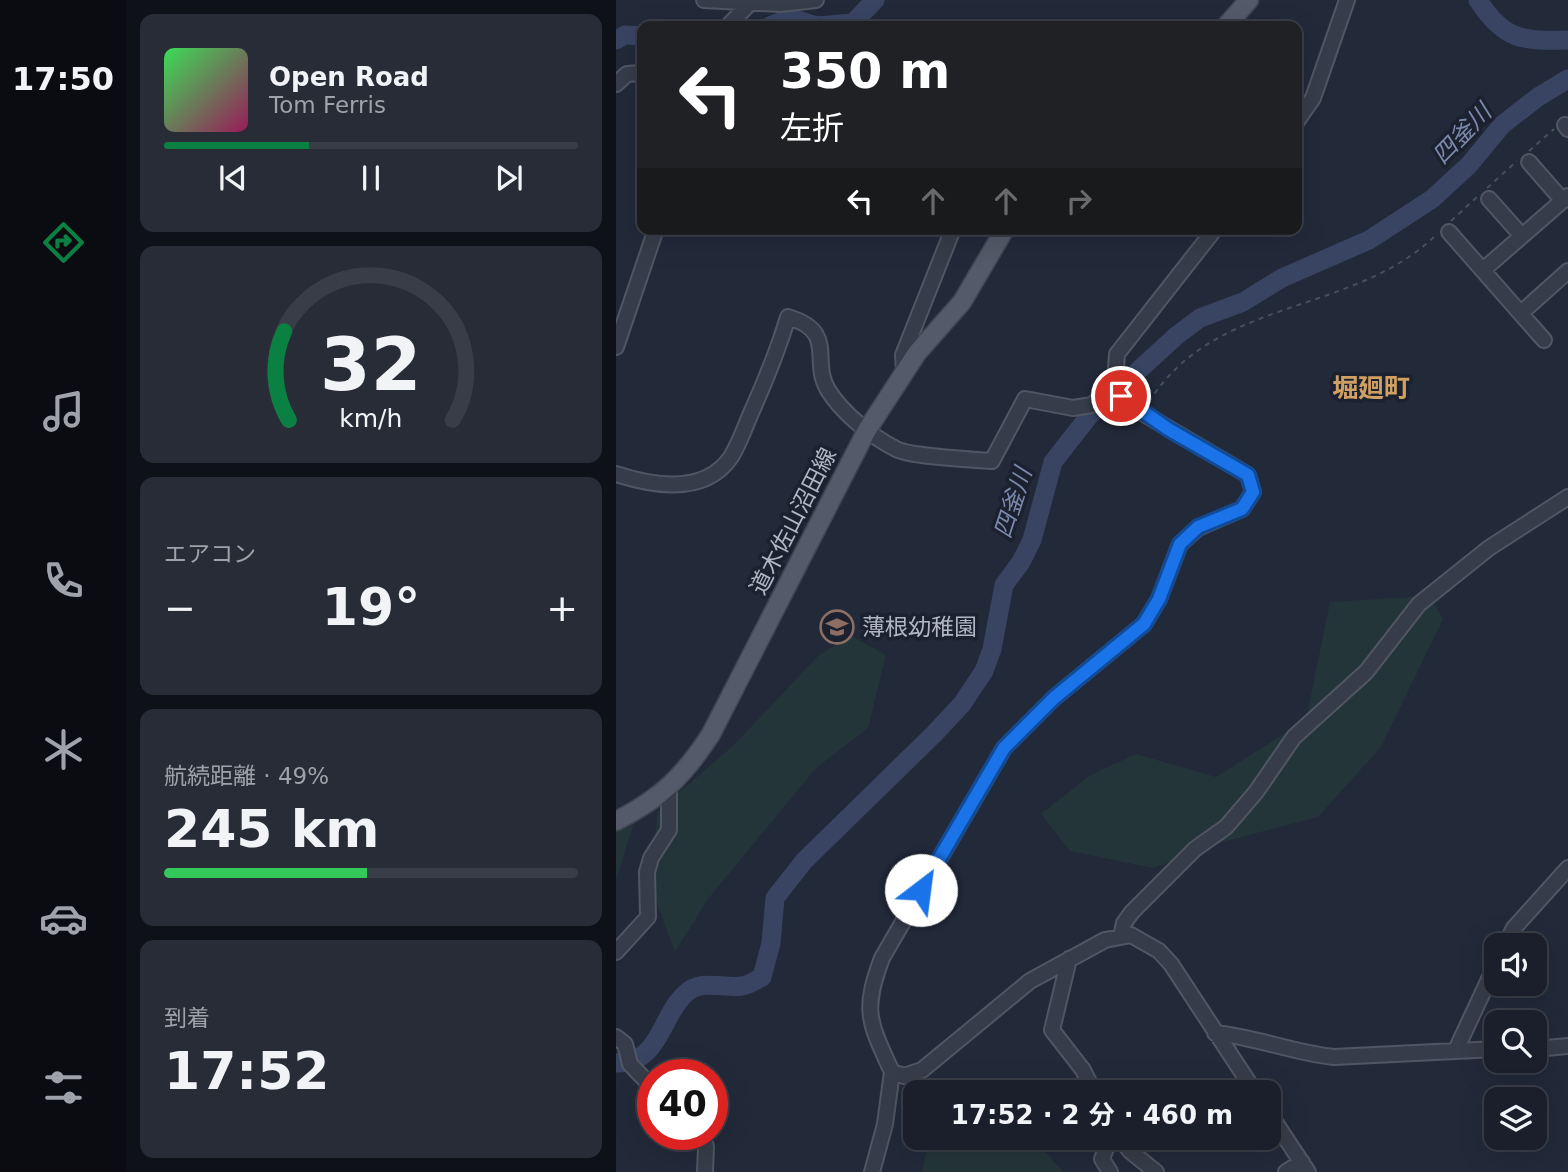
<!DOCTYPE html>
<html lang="ja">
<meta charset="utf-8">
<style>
body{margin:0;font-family:"DejaVu Sans","Noto Sans JP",sans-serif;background:#272c37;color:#f1f3f6;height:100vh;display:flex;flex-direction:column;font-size:26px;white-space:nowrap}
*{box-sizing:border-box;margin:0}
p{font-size:23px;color:#9fa2a9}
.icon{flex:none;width:38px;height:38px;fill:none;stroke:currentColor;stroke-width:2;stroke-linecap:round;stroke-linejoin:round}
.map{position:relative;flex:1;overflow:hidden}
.panel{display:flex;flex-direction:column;gap:14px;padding:14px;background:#0e1118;width:490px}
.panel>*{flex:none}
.hud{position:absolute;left:21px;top:21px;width:665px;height:214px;border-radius:14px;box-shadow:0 7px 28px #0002,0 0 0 2px #383d47;background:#202124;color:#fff;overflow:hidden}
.buttons{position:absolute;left:868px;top:933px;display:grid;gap:14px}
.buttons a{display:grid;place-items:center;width:63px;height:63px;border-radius:14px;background:#1a1f2b;box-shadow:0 7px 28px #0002,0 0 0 2px #383d47;font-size:35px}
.speed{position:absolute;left:21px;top:1059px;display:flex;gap:14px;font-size:35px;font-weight:700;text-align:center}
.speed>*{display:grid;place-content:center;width:91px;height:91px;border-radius:50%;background:#1a1f2b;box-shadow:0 7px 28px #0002,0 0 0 2px #383d47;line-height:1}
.speed .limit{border:10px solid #d22;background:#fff;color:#111}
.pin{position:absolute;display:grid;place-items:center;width:60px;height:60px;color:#fff;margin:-30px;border:4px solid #fff;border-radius:50%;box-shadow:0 2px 7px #0007}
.me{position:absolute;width:77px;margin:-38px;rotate:30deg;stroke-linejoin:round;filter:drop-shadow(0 0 5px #0008)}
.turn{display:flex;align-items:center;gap:24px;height:147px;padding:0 28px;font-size:32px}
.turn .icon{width:91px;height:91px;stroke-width:2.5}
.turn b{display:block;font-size:49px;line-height:60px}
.lanes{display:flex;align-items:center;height:66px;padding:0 28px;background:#0003;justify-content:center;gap:35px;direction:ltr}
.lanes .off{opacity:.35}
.big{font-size:52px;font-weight:700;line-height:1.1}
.panel .tile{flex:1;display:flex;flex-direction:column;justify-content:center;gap:10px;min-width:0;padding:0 24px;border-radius:14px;background:#272c37}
.panel .dial{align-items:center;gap:0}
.dial svg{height:182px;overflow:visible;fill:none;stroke:#383d47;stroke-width:7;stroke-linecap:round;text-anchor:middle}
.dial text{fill:#f1f3f6;stroke:none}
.song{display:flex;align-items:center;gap:21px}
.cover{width:84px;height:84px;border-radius:10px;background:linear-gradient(135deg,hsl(130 70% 55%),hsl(330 70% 35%))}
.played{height:7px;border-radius:4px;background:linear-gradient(90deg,#0b8043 35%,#383d47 35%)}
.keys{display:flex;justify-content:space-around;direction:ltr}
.heat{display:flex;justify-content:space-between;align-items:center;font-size:38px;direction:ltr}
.charge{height:10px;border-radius:5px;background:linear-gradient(90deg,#34c759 49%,#383d47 0)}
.trip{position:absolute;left:287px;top:1080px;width:378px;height:70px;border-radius:14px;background:#1a1f2b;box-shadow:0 7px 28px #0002,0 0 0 2px #383d47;font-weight:700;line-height:70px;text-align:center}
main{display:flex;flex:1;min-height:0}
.tabs{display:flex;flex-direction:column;width:126px;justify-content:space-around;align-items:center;background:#0a0c11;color:#9fa2a9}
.tabs .icon{width:49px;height:49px}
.tabs .selected{color:#0b8043}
.tabs b{font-size:32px;color:#f1f3f6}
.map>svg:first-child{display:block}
.green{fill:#24353a}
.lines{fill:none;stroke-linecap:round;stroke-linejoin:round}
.river{stroke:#384462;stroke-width:19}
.minor-casing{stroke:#515664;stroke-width:18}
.major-casing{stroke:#3f4552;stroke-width:21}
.path{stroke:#425257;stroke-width:2;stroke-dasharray:5 5;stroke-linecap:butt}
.minor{stroke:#363c49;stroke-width:14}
.major{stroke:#545a69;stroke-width:18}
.route-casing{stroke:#114b97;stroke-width:18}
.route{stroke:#1a73e8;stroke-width:12}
.labels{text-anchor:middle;stroke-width:7;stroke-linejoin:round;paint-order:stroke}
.street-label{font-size:23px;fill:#b1b6c5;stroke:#1b212e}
.poi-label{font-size:23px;fill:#b1b6c5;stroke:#1b212e;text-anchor:start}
.water-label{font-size:24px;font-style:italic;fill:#7a89ac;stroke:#1b212e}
.quarter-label{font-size:26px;font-weight:bold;fill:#d09f62;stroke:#1b212e}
</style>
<main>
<nav class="tabs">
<b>17:50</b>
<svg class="icon selected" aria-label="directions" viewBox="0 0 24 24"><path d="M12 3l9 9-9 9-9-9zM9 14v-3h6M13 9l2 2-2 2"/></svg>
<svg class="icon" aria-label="music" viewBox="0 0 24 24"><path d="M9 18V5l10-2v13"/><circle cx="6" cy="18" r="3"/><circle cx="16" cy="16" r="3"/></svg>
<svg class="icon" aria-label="phone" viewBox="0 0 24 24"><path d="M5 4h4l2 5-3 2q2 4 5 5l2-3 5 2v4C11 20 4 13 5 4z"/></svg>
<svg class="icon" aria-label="climate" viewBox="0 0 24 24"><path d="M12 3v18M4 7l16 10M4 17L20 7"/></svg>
<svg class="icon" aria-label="car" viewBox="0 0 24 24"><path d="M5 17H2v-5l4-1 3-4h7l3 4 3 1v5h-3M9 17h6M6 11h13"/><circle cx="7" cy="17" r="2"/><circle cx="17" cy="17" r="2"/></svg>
<svg class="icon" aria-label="filters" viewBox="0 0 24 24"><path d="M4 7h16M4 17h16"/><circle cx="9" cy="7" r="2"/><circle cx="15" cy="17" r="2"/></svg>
</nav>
<section class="panel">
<div class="tile">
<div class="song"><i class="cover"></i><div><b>Open Road</b><p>Tom Ferris</p></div></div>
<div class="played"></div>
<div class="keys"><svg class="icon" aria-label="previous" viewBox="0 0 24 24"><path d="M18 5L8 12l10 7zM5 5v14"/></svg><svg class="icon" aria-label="pause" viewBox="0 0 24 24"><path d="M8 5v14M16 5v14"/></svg><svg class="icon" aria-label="next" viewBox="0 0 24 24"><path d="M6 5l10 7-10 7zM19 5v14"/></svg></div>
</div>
<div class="tile dial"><svg viewBox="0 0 100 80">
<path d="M14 69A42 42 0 1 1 86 69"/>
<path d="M14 69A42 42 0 0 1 12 30" stroke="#0b8043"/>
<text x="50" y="56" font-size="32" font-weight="700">32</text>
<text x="50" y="72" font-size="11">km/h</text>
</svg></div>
<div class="tile"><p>エアコン</p>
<div class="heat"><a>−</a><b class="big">19°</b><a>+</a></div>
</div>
<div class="tile"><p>航続距離 · 49%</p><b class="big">245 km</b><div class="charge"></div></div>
<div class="tile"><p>到着</p><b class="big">17:52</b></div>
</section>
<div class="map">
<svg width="952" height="1172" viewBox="0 0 952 1172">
<rect width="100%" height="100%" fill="#222939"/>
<path class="green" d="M813,596L827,619L765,747L702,817L610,841L537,868L454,851L425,814L473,776L520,754L600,777L690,720L714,602Z
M235,636L270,655L252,728L200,768L92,899L59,952L34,885L42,811L120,743L203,655Z
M22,809L0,881V820Z
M313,1138H417L447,1172H306Z"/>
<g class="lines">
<path class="river" d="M862,0C888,41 907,41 952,40
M154,26L175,18L201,26L237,23L259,0
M0,40L9,35L26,36
M0,1063C44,1064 44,1017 69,994C85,978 107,989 126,986C133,985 140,980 146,977L155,943L159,898L188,861L318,734L346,704L368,671L376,649L388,585L405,562L416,540L437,462L473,416L560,336L584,318L627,302L666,278L753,240L816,199L853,165L886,125L922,97L952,79"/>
<defs>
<path id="minor" d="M88,0L164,4L200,0
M112,26L135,2
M0,84L11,74L26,73
M681,121L697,98L731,0
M949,125L952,129
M913,162L947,201
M873,199L906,236
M599,229L501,354L499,382L505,396L530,415L632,475L637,492L626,509L582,528L564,544L543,599L528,624L438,698L388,748L266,958C246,1011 253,1022 276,1072L288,1076L306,1070L414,981L489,940L515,935L543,951L555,964L639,1092
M833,232L928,340
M867,270L952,196
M905,313L952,271
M0,347L40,229
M288,371L287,355L337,229
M0,474C37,486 89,495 115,457C123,444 129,427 135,413C149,382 162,350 172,317C222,332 194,360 212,390C227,414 255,436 280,449C296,457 354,459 376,461L409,399L457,408L476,405L499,382
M505,937L508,923L516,912L579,849L610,827L640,792L678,737L750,672L803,604L873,548L952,497
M889,945L898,928L952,868
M0,952L32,917L31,872L35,858L53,830V787
M453,959L436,1030L467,1070L478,1092
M599,1033C640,1037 678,1053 718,1057L880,1049
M0,1037L9,1044L14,1064L37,1088
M919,1049L952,1046
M840,1050L880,964
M653,1113L692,1172
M82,1134L90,1146L89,1172
M494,1138L486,1159L494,1172
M504,1138L514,1151L540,1172
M256,1172L269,1124L276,1072
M670,1172L686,1162"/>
<path id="major" d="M610,26L633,0
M0,821C44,799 68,776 95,734L251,430L301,353L346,302L389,229"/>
</defs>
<use href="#minor" class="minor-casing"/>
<use href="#major" class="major-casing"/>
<path class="path" d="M913,151L938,129
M871,188L901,161
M835,221L862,196
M533,402C599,296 738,316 821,234"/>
<use href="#minor" class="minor"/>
<use href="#major" class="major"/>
</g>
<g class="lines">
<defs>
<path id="route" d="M305,890L388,748L438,698L528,624L543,599L564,544L582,527L626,509L637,492L632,475L552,429L505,396"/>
</defs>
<use href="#route" class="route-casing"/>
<use href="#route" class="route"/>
</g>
<defs>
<symbol id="school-ring" viewBox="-11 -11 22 22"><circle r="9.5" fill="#1b212e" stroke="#8d6e63" stroke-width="1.5"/><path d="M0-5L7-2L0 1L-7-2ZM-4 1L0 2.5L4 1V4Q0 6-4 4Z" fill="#8d6e63"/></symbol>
</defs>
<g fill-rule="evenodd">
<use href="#school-ring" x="202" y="608" width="38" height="38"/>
</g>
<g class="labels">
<g class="street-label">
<text transform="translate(177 521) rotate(-63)" y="8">道木佐山沼田線</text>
</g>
<g class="poi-label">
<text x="246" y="635">薄根幼稚園</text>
</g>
<g class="water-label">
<text transform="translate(846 134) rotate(-46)" y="8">四釜川</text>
<text transform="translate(397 503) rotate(-72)" y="8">四釜川</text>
</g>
<g class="quarter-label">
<text x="755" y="397">堀廻町</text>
</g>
</g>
</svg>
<div class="buttons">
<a><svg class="icon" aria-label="sound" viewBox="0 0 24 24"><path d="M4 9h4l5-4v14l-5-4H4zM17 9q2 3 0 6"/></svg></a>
<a><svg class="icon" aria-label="search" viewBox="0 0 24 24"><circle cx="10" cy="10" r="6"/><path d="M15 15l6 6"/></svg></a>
<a><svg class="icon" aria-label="layers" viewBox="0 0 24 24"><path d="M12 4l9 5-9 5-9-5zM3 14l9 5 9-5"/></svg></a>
</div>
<div class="speed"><div class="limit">40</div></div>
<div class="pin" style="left:505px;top:396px;background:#d93025"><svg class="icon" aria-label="arrive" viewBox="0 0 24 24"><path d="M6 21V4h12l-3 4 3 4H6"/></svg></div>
<svg class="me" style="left:305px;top:890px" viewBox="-20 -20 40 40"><circle r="19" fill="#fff"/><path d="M0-13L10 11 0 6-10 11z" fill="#1a73e8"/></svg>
<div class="trip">17:52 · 2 分 · 460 m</div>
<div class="hud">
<div class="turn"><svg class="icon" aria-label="left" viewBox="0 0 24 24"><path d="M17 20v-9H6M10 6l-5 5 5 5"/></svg><div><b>350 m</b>左折</div></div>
<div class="lanes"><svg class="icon" aria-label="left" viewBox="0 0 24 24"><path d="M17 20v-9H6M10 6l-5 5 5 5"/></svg><svg class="icon off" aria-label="ahead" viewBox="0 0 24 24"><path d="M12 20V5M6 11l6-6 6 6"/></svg><svg class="icon off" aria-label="ahead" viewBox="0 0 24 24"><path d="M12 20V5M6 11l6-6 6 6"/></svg><svg class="icon off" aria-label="right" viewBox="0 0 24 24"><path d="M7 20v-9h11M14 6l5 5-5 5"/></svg></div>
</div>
</div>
</main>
